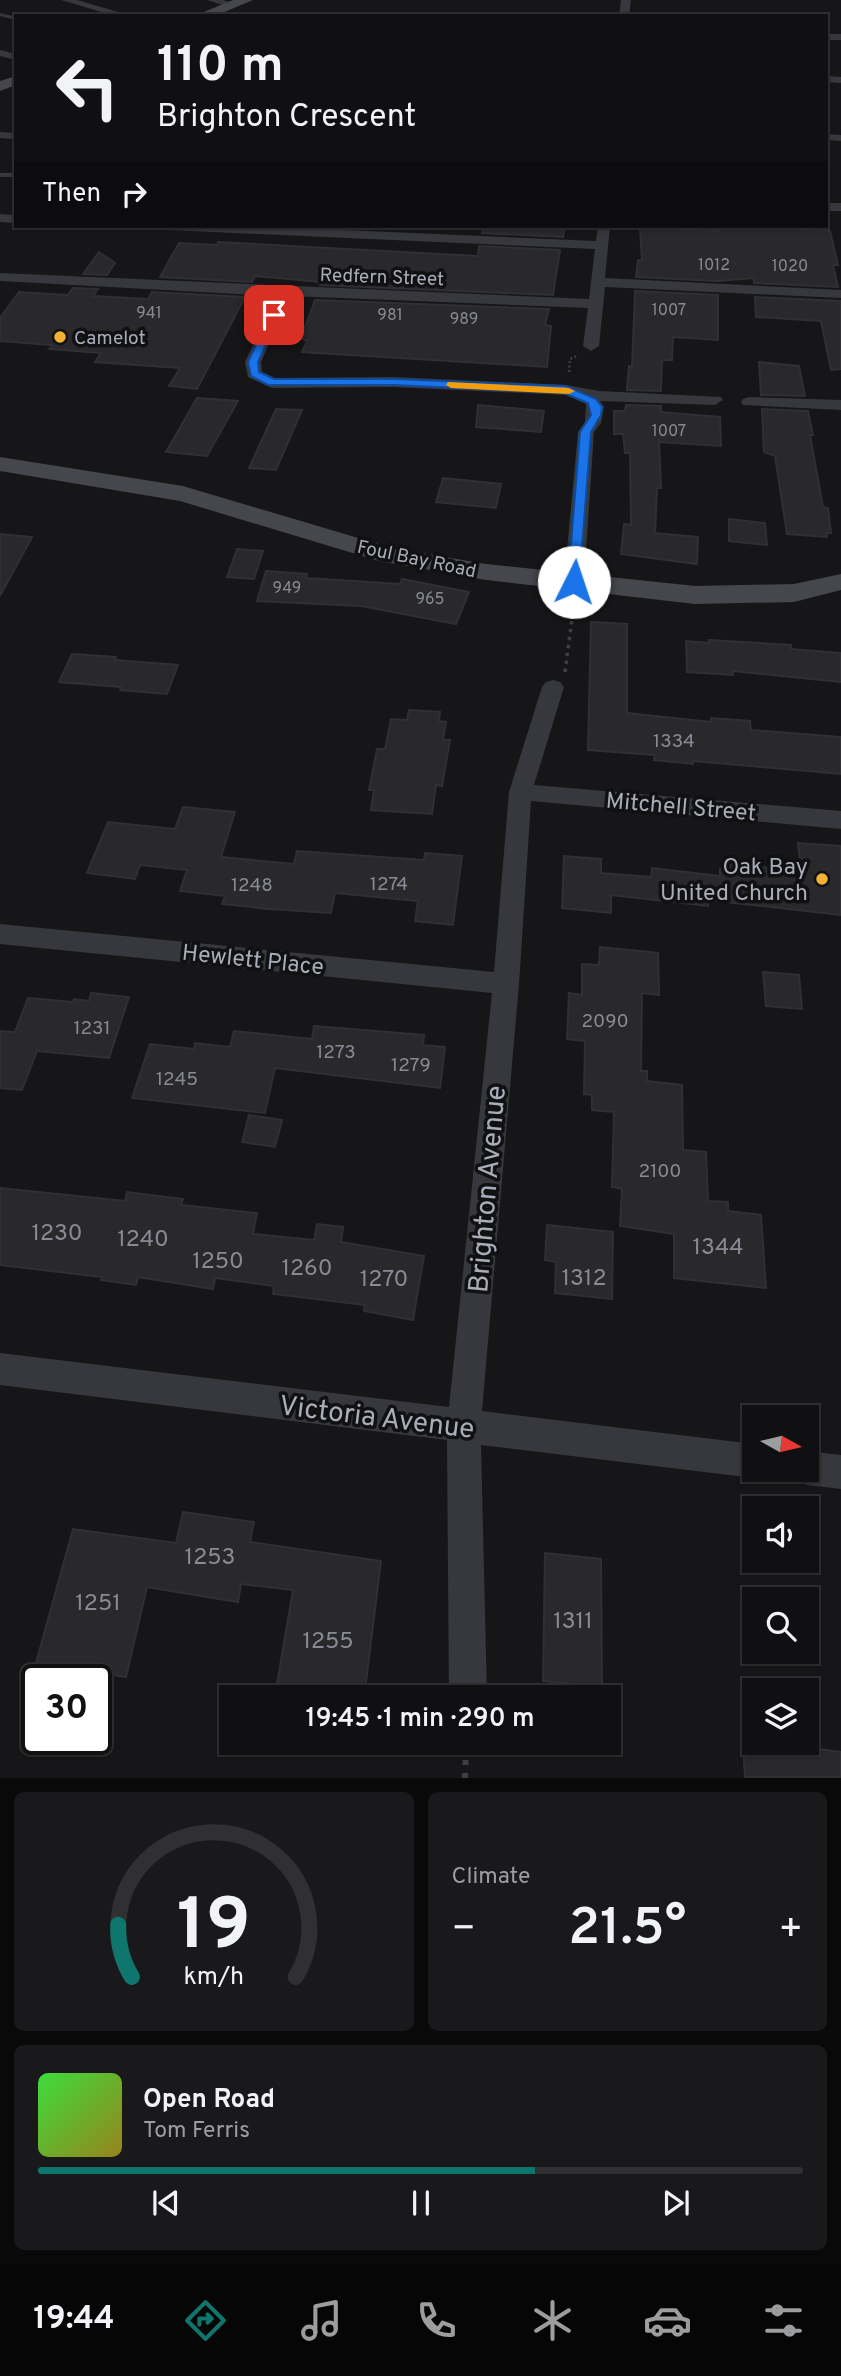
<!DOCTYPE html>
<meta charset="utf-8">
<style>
body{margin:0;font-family:Overpass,sans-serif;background:#19191b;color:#f1f3f6;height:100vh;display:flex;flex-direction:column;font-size:26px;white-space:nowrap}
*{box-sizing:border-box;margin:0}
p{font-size:23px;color:#9c9d9f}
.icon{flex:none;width:38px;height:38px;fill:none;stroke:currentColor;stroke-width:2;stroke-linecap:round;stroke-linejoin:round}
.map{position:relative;height:1778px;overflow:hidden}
.panel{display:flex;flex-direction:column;gap:14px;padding:14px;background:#09090a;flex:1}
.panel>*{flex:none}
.guide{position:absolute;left:14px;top:14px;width:814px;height:214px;border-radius:0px;box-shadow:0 2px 5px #0004,0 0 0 2px #303032;background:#101012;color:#f1f3f6;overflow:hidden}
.needle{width:46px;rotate:98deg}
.tools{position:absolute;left:742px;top:1405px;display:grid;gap:14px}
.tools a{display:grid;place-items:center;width:77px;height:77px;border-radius:0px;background:#101012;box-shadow:0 2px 5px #0004,0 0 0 2px #303032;font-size:35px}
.speed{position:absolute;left:21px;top:1664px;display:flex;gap:14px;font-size:35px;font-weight:700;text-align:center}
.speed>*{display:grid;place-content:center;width:91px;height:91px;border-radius:50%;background:#101012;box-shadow:0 2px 5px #0004,0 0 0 2px #303032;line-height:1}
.speed .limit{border:4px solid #111;border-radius:10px;background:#fff;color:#111}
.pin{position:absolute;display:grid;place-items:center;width:60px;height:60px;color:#fff;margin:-30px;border-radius:14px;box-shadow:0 4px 10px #0006}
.me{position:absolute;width:77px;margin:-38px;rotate:4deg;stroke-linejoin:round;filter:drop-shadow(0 0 5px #0008)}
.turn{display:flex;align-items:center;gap:24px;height:147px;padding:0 28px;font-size:32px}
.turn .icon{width:91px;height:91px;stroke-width:2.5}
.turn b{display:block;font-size:49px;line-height:60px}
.then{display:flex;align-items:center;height:66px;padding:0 28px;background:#0003;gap:14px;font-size:26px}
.big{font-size:52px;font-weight:600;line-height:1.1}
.panel .widget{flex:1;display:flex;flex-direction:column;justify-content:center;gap:10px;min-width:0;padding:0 24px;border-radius:10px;background:#19191b}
.panel .dial{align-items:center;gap:0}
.dial svg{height:182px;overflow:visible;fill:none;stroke:#303032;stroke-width:7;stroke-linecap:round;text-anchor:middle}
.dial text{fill:#f1f3f6;stroke:none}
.song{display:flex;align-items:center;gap:21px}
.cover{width:84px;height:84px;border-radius:10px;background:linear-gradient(135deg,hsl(120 70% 55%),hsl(50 70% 35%))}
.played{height:7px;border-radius:4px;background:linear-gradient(90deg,#0f766e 65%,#303032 65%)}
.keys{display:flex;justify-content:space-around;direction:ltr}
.heat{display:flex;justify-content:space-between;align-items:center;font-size:38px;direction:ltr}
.panel .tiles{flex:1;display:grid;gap:14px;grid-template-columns:1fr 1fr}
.widget:last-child{grid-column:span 2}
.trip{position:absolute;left:219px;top:1685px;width:402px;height:70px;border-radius:0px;background:#101012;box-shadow:0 2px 5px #0004,0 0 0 2px #303032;font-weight:600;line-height:70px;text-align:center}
.tab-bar{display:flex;height:112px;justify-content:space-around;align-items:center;background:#060607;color:#9c9d9f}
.tab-bar .icon{width:49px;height:49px}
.tab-bar .selected{color:#0f766e}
.tab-bar b{font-size:32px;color:#f1f3f6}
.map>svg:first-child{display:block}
.building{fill:#29292c;stroke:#303034;stroke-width:2}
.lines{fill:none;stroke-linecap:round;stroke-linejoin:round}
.path-far2{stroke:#3d3f44;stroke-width:2.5;stroke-dasharray:2 2.5;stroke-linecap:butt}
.path-far1{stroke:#3d3f44;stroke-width:3.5;stroke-dasharray:3.5 4.5;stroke-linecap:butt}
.path{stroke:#3d3f44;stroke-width:6;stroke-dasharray:5 8;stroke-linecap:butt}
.lane{fill:#37383d;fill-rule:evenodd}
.street{fill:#37383d;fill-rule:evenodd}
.secondary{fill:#45474d;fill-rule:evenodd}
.route{fill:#1a73e8;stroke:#114b97;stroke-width:2}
.slow{fill:#f59e0b}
.poi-dot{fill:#f2b134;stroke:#111113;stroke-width:2.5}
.labels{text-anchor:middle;stroke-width:7;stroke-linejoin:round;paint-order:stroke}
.far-number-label{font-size:16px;fill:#888b94}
.far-street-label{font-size:19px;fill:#a8adb8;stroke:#111113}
.far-poi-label{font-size:19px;fill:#a8adb8;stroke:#111113;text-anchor:start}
.number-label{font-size:19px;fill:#888b94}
.street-label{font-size:23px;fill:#a8adb8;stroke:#111113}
.poi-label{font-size:23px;fill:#a8adb8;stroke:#111113;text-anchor:end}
.near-number-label{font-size:23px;fill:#888b94}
.near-street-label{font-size:28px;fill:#a8adb8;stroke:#111113}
</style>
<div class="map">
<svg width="841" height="1778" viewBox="0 0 841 1778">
<rect width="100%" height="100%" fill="#161618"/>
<path class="building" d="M484,226H552L565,227L563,237L482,233Z
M720,226L830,231L838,265H833L838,287L754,283V278L717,281L636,277L638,260L642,261L640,228L720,231Z
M218,242L478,256L479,246L560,250L553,295L320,285L321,282L255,276L252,282L160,277L179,243L217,245Z
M99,252L115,263L107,275L83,274Z
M73,288L98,289L93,296L148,299L152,292L245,297L197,389L169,386L180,368L95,362L101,353L49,349L52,345L0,341V318L19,292L68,295Z
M635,291L718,295V340L673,337L672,360H662L661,391L627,390L629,366L632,367Z
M755,297L841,301V369L831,370L821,321L756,317Z
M315,300L549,309L545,325L551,326L547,367L302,352L307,341L301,338Z
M759,362L799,366L805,396L761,395Z
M197,398L238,401L207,456L166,452Z
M478,405L544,411L541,432L476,427Z
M626,405L661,406V412L720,417L721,446L659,442L661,488H657L655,533L698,537L697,564L621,554L624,524L631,525L630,453H625L623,434H614V411H625Z
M276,409L302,410L276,470L249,468Z
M762,409L808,411L813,435H810L823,507L828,508L831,533H827V537L787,534L775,456L764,452Z
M443,478L501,484L496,508L436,502Z
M729,519L765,523L767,545L729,541Z
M0,534L32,537L0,596Z
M237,549L263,551L254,579L227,577Z
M266,571L307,574L306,578L400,584L402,579L469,592L456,624L361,606L257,601Z
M591,622L627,624V713L711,722V718L750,721L751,730L841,737V774L693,761V764L654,760L655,755L588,750Z
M709,640L791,645V649L841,653V682L733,671V675L687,672L686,641L709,643Z
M72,654L116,657L115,660L178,665L167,694L120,690L121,687L59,682Z
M409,710L440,712L439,721L446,722L443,740H450L442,786L436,785L432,814L371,810L374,790H369L377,749H385L391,719L407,720Z
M183,807L235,812L221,857L294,864L297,851L424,860L425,853L462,856L453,925L415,921L418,901L335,893L331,913L269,909L222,904L225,896L180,891L187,870L140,865L135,879L87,873L108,822L175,829Z
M798,843L841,846V915L708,900V906L611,895V913L562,908L564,856L601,859V873L651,877L652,868L720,876V869L728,870V864L801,871Z
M600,947L658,953L659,995L642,993L641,1071H647V1081L682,1085L683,1150L706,1152L708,1201L728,1202V1211L761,1215L766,1288L674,1278V1234L620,1226L622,1189L612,1187L614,1112L592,1110V1095L584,1094L585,1041L567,1039L569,993L582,995V964L599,965Z
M763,972L799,975L802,1009L766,1006Z
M91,993L129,997L109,1058L37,1051L22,1090L0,1088V1031L15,1032L28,998L73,1002L74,999L89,1001Z
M314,1026L424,1035L423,1045L445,1047L440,1088L275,1068L265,1113L132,1098L150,1044L194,1049L195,1043L230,1047L234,1031L312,1039Z
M249,1115L282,1120L275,1147L242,1142Z
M0,1188L125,1201L127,1192L183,1199L181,1205L257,1213L253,1234L314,1240L317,1224L343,1227L341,1242L424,1256L413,1320L364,1311L365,1305L273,1294L274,1286L215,1278L213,1289L138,1277L136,1285L101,1280L102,1277L0,1265Z
M547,1225L613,1232L612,1299L555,1293L556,1262L545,1260Z
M183,1512L254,1522L250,1542L381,1561L364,1698H325L276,1690L293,1590L241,1584L238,1602L147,1587L126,1677L36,1663L73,1529L176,1543Z
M545,1553L601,1559L602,1687L543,1681Z
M743,1743H818V1749L841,1752V1777H745Z"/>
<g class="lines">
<path class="path-far2" d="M569,372L570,359L576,356"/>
<path class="path-far1" d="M565,672L574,604"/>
<path class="path" d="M465,1778L466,1743"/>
<path class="lane" d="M0,13L16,17V20L0,16Z
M0,173H16V177H0Z"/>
<path class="street" d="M61,0H77L132,16H115Z
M207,0H223L237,5L232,8Z
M621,0H631L629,16H619Z
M826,34H841V40H826Z
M0,50L16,54V60L0,56Z
M826,76L841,77V83L826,82Z
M0,132L16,133V139L0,138Z
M826,134L841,135V141L826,140Z
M826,203H841V211H826Z
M0,214L16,215V223L0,222Z
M161,226H253L596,241L598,226H610L605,278L841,290V298L605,287L599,346L591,351L583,346L588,308L290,296L261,362L262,372L275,378L394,377L566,385L599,391L721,397L723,400L715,405L600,401L604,407L601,423L594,432L584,582L574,588L564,582L578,432L585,422L586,404L566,395L394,387L272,388L248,377L245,362L276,296L0,281V273L589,299L595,249L168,230Z
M749,397L841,400V410L743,405L741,402L743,399Z
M553,680L560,682L564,687L534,785L841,811V829L531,801L519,984L482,1411L754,1444V1470H767L754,1478L481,1445L487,1696L449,1698L447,1440L0,1385V1353L449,1407L492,993L0,944V924L494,972L509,792L542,687L546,682Z
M807,1451L841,1455V1489L807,1485L795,1480L791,1470H807Z"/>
<path class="secondary" d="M233,0H253L215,16H194Z
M16,76V85L0,91V81Z
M0,457L183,486L392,548L486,564L695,586L794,584L841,574V590L794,602L695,604L486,580L379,561L180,501L0,471Z"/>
</g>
<path class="route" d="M274,312L279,315L258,362L259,372L274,379H394L566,386L596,399L602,407L601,415L591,432L579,585L574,586L568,582L580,432L591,415L588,403L564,393L394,385H268L251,376L248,362L270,315Z"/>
<path class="slow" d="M448,382L569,388L575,391L569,394L451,388L446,385Z"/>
<g class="poi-dot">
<circle cx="60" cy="337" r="7"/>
<circle cx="822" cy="879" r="7"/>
</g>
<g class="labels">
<g class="far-number-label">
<text x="714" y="270">1012</text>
<text x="790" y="271">1020</text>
<text x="669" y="315">1007</text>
<text x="149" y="318">941</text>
<text x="390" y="320">981</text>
<text x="464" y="324">989</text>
<text x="669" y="436">1007</text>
<text x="287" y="593">949</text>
<text x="430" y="604">965</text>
</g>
<g class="far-street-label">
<text transform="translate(382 276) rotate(2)" y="7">Redfern Street</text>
<text transform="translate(417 558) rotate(12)" y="7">Foul Bay Road</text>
</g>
<g class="far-poi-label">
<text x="74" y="344">Camelot</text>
</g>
<g class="number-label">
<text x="674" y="747">1334</text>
<text x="389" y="890">1274</text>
<text x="252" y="891">1248</text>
<text x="605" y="1027">2090</text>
<text x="92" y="1034">1231</text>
<text x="336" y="1058">1273</text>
<text x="411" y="1071">1279</text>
<text x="177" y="1085">1245</text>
<text x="660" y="1177">2100</text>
</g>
<g class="street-label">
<text transform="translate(681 806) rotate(5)" y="8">Mitchell Street</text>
<text transform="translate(253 959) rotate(6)" y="8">Hewlett Place</text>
</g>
<g class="poi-label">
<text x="808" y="874">Oak Bay<tspan x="808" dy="26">United Church</tspan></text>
</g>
<g class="near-number-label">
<text x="57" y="1240">1230</text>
<text x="143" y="1246">1240</text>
<text x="718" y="1254">1344</text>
<text x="218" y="1268">1250</text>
<text x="307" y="1275">1260</text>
<text x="584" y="1285">1312</text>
<text x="384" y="1286">1270</text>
<text x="210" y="1564">1253</text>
<text x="98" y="1610">1251</text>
<text x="573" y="1628">1311</text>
<text x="328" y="1648">1255</text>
</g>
<g class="near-street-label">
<text transform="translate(486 1189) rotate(-85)" y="10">Brighton Avenue</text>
<text transform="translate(377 1416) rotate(7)" y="10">Victoria Avenue</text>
</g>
</g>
</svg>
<div class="tools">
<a><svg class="needle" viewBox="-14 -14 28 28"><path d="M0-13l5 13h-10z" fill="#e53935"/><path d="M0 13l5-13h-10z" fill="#9c9d9f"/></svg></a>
<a><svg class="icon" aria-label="sound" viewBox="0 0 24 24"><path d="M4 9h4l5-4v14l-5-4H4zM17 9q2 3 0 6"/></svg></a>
<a><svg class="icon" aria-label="search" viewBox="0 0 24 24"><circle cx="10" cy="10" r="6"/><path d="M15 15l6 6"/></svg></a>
<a><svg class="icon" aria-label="layers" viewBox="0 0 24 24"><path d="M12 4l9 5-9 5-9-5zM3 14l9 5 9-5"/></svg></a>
</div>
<div class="speed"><div class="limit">30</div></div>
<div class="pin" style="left:274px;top:315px;background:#d93025"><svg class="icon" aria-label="arrive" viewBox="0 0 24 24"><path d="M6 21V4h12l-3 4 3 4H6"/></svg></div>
<svg class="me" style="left:574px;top:582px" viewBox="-20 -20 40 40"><circle r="19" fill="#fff"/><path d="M0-13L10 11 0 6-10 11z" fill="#1a73e8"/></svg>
<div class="trip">19:45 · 1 min · 290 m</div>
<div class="guide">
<div class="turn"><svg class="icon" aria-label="left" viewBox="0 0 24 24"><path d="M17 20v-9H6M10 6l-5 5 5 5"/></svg><div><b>110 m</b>Brighton Crescent</div></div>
<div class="then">Then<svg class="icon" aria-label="right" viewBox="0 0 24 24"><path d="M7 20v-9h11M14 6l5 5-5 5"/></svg></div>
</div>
</div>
<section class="panel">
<div class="tiles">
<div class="widget dial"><svg viewBox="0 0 100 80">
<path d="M14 69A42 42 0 1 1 86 69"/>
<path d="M14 69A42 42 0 0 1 8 46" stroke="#0f766e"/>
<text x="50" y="56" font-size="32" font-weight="700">19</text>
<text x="50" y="72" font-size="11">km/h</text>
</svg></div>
<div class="widget"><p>Climate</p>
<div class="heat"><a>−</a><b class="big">21.5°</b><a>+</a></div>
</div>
<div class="widget">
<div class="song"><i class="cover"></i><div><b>Open Road</b><p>Tom Ferris</p></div></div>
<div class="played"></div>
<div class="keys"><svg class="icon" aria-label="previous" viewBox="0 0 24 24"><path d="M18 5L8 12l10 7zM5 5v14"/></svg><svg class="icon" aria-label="pause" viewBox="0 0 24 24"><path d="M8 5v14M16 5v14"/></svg><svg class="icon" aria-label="next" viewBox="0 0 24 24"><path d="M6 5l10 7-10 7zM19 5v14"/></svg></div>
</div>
</div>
</section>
<nav class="tab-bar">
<b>19:44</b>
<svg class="icon selected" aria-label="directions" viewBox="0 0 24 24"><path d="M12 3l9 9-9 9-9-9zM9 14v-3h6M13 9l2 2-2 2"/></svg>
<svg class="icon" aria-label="music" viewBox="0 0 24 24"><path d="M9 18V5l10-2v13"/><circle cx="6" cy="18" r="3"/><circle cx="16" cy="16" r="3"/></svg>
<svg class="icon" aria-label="phone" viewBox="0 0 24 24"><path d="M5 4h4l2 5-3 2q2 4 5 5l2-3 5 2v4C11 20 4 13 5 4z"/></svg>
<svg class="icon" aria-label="climate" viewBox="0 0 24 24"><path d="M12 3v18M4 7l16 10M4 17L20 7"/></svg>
<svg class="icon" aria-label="car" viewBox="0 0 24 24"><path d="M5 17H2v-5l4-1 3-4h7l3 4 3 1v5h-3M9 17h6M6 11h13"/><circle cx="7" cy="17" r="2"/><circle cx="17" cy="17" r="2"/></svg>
<svg class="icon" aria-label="filters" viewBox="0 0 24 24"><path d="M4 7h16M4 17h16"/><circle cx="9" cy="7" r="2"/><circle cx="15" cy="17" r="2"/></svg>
</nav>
